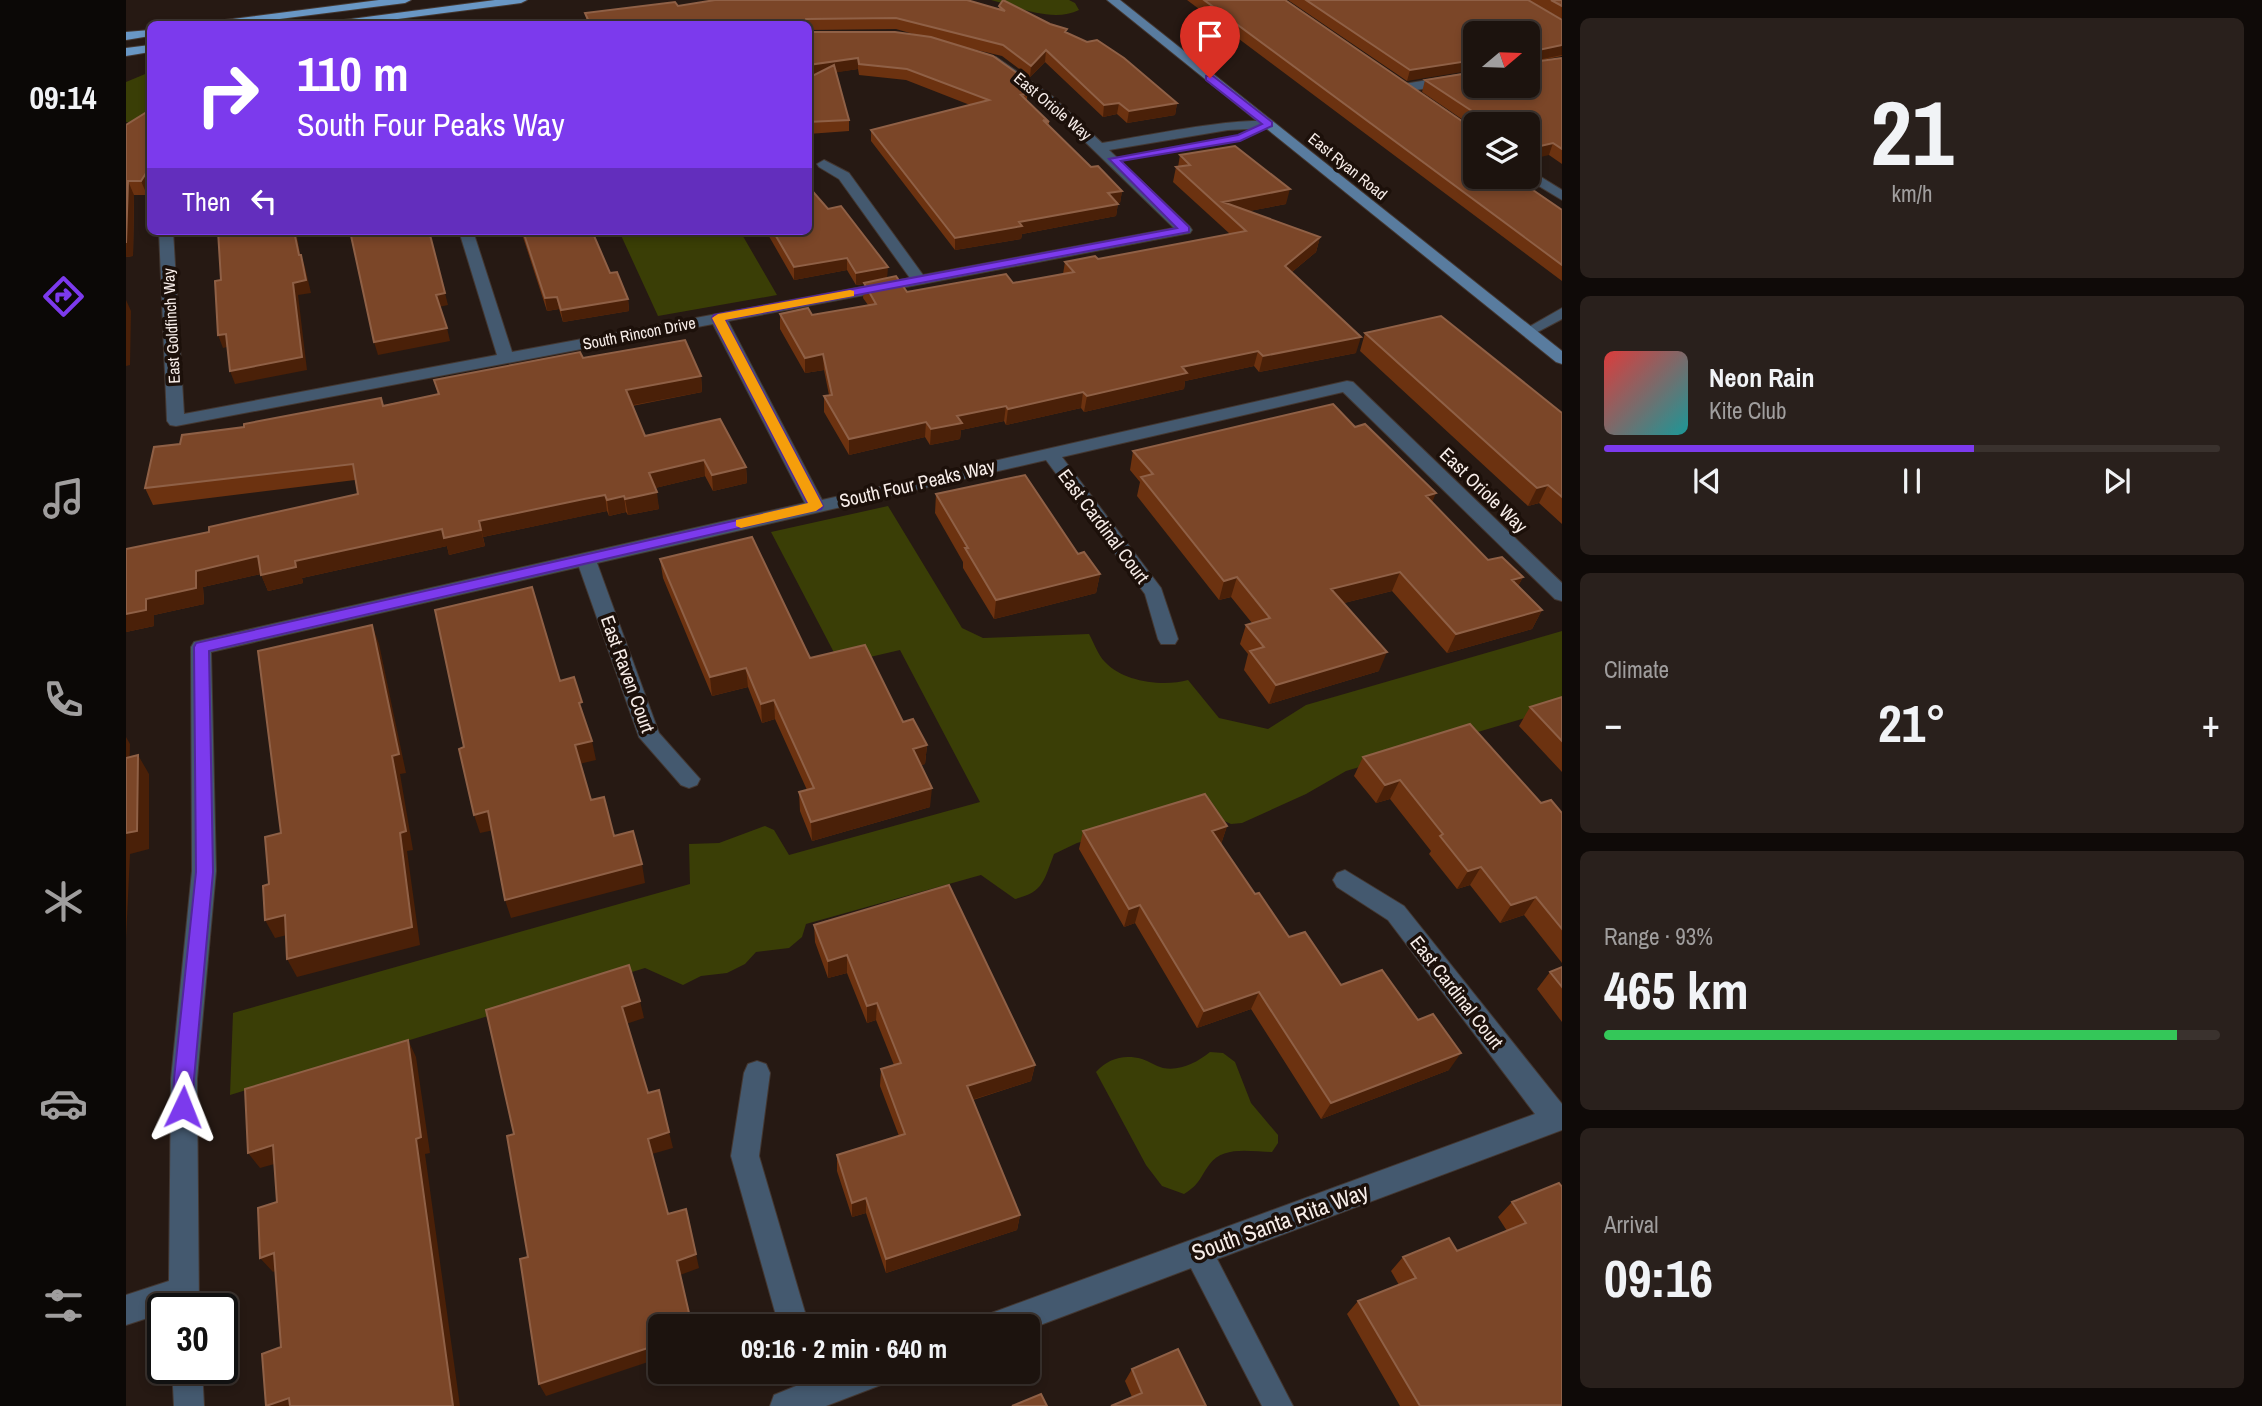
<!DOCTYPE html>
<meta charset="utf-8">
<style>
body{margin:0;font-family:"Archivo Narrow",sans-serif;background:#29201c;color:#f1f3f6;height:100vh;display:flex;flex-direction:column;font-size:26px;white-space:nowrap}
*{box-sizing:border-box;margin:0}
p{font-size:23px;color:#a09e9e}
.icon{flex:none;width:38px;height:38px;fill:none;stroke:currentColor;stroke-width:2;stroke-linecap:round;stroke-linejoin:round}
.map{position:relative;flex:1;overflow:hidden}
.sheet{display:flex;flex-direction:column;gap:18px;padding:18px;background:#0f0a08;width:700px}
.sheet>*{flex:none}
.banner{position:absolute;left:21px;top:21px;width:665px;height:214px;border-radius:10px;box-shadow:0 4px 10px #0003,0 0 0 2px #3a322e;background:#7c3aed;color:#fff;overflow:hidden}
.needle{width:46px;rotate:71deg}
.tools{position:absolute;left:1337px;top:21px;display:grid;gap:14px}
.tools a{display:grid;place-items:center;width:77px;height:77px;border-radius:10px;background:#1c130e;box-shadow:0 4px 10px #0003,0 0 0 2px #3a322e;font-size:35px}
.speed{position:absolute;left:21px;top:1293px;display:flex;gap:14px;font-size:35px;font-weight:700;text-align:center}
.speed>*{display:grid;place-content:center;width:91px;height:91px;border-radius:50%;background:#1c130e;box-shadow:0 4px 10px #0003,0 0 0 2px #3a322e;line-height:1}
.speed .limit{border:4px solid #111;border-radius:10px;background:#fff;color:#111}
.pin{position:absolute;display:grid;place-items:center;width:60px;height:60px;color:#fff;margin:-72px -30px;border-radius:50% 50% 50% 0;rotate:-45deg;box-shadow:0 0 7px #0007}
.pin .icon{rotate:45deg}
.me{position:absolute;width:77px;margin:-38px;rotate:2deg;stroke-linejoin:round;filter:drop-shadow(0 0 5px #0008)}
.turn{display:flex;align-items:center;gap:24px;height:147px;padding:0 35px;font-size:32px}
.turn .icon{width:91px;height:91px;stroke-width:2.5}
.turn b{display:block;font-size:49px;line-height:60px}
.then{display:flex;align-items:center;height:66px;padding:0 35px;background:#0003;gap:14px;font-size:26px}
.big{font-size:52px;font-weight:800;line-height:1.1}
.sheet .tile{flex:1;display:flex;flex-direction:column;justify-content:center;gap:10px;min-width:0;padding:0 24px;border-radius:10px;background:#29201c}
.sheet .dial{align-items:center;gap:0}
.dial b{font-size:91px;line-height:1}
.song{display:flex;align-items:center;gap:21px}
.cover{width:84px;height:84px;border-radius:10px;background:linear-gradient(135deg,hsl(0 70% 55%),hsl(180 70% 35%))}
.played{height:7px;border-radius:4px;background:linear-gradient(90deg,#7c3aed 60%,#3a322e 60%)}
.keys{display:flex;justify-content:space-around;direction:ltr}
.heat{display:flex;justify-content:space-between;align-items:center;font-size:38px;direction:ltr}
.charge{height:10px;border-radius:5px;background:linear-gradient(90deg,#34c759 93%,#3a322e 0)}
.trip{position:absolute;left:522px;top:1314px;width:392px;height:70px;border-radius:10px;background:#1c130e;box-shadow:0 4px 10px #0003,0 0 0 2px #3a322e;font-weight:800;line-height:70px;text-align:center}
main{display:flex;flex:1;min-height:0}
.dock{display:flex;flex-direction:column;width:126px;justify-content:space-around;align-items:center;background:#0b0806;color:#a09e9e}
.dock .icon{width:49px;height:49px}
.dock .current{color:#7c3aed}
.dock b{font-size:32px;color:#f1f3f6}
.map>svg:first-child{display:block}
.green{fill:#3a3e06}
.lines{fill:none;stroke-linecap:round;stroke-linejoin:round}
.street-casing{stroke:#433731;stroke-width:2}
.secondary-casing{stroke:#433731;stroke-width:2}
.primary-casing{stroke:#433731;stroke-width:2}
.street{fill:#44596f;fill-rule:evenodd}
.secondary{fill:#597c9f;fill-rule:evenodd}
.primary{fill:#6997c5;fill-rule:evenodd}
.wall{fill:#6c3210}
.shaded-wall{fill:#4a2008}
.building{fill:#7b4628;stroke:#8f6046;stroke-width:2}
.route{fill:#7c3aed;stroke:#51269a;stroke-width:2}
.slow{fill:#f59e0b}
.labels{text-anchor:middle;stroke-width:7;stroke-linejoin:round;paint-order:stroke}
.far-street-label{font-size:16px;fill:#f7ede9;stroke:#1c100a}
.street-label{font-size:19px;fill:#f7ede9;stroke:#1c100a}
.near-street-label{font-size:23px;fill:#f7ede9;stroke:#1c100a}
</style>
<main>
<nav class="dock">
<b>09:14</b>
<svg class="icon current" aria-label="directions" viewBox="0 0 24 24"><path d="M12 3l9 9-9 9-9-9zM9 14v-3h6M13 9l2 2-2 2"/></svg>
<svg class="icon" aria-label="music" viewBox="0 0 24 24"><path d="M9 18V5l10-2v13"/><circle cx="6" cy="18" r="3"/><circle cx="16" cy="16" r="3"/></svg>
<svg class="icon" aria-label="phone" viewBox="0 0 24 24"><path d="M5 4h4l2 5-3 2q2 4 5 5l2-3 5 2v4C11 20 4 13 5 4z"/></svg>
<svg class="icon" aria-label="climate" viewBox="0 0 24 24"><path d="M12 3v18M4 7l16 10M4 17L20 7"/></svg>
<svg class="icon" aria-label="car" viewBox="0 0 24 24"><path d="M5 17H2v-5l4-1 3-4h7l3 4 3 1v5h-3M9 17h6M6 11h13"/><circle cx="7" cy="17" r="2"/><circle cx="17" cy="17" r="2"/></svg>
<svg class="icon" aria-label="filters" viewBox="0 0 24 24"><path d="M4 7h16M4 17h16"/><circle cx="9" cy="7" r="2"/><circle cx="15" cy="17" r="2"/></svg>
</nav>
<div class="map">
<svg width="1436" height="1406" viewBox="0 0 1436 1406">
<rect width="100%" height="100%" fill="#261913"/>
<path class="green" d="M865,0H943L949,3L953,10C927,23 891,7 865,0Z
M24,72V127L0,122V82Z
M493,231H614L651,295L532,316Z
M762,506L836,628L857,638L963,634C968,643 972,655 979,662C997,682 1038,687 1062,680L1093,718L1142,729L1180,705L1436,631V707L1220,771L1180,794L1116,823L1105,824L1069,808L951,843L928,854C918,880 918,892 889,899L855,875L680,924L676,937L663,948L630,952L619,964L601,973L575,976L557,985L519,968L104,1095L107,1013L564,884L563,844L593,843L639,826L648,830L663,855L854,802L774,650L714,664L645,532Z
M1084,1052L1097,1053L1109,1062L1125,1103L1152,1135V1143L1146,1152C1125,1152 1097,1145 1083,1165C1073,1179 1074,1184 1058,1194L1036,1186L1020,1165L970,1072C982,1059 997,1054 1016,1059C1023,1061 1029,1066 1037,1068C1055,1071 1070,1063 1084,1052Z"/>
<g class="lines">
<defs>
<path id="street" d="M870,57L926,96L976,143C1002,139 1133,112 1148,124L1142,128L1102,130L983,150L1064,227L1066,230L1064,233L602,321L696,500L1221,381L1227,382L1436,583V601L1429,599L1217,392L936,457L1035,588L1052,639L1049,644H1035L1032,639L1019,594L920,460L471,563L533,733L574,779L571,785L563,788L555,785L513,737L453,567L85,652L90,871L71,1079L73,1309H37V1313L0,1325V1295L43,1281L45,1079L66,871L65,647L68,642L679,503L587,324L50,426L44,425L41,421L33,231H47L58,414L371,355L333,231H347L386,352L784,278L713,179L693,167L691,164L698,160L723,173L797,275L1048,228L918,102L866,64L864,61Z
M1349,72V80L1278,92L1272,88L1278,84Z
M1402,169L1436,190V200L1398,177H1402Z
M1436,308V319L1402,337L1394,332Z
M1219,870L1278,906L1436,1104V1130L1091,1259L1167,1406H1136L1065,1268L901,1330V1326H856L860,1315L871,1311L1409,1114L1262,920L1211,887L1207,880L1211,873Z
M631,1061L640,1064L644,1073L633,1156L683,1326H653L605,1156L618,1073L622,1064Z
M46,1368H76L78,1406H48Z
M666,1372H696L697,1376L709,1372H764L760,1383L700,1406H644L648,1395L670,1386Z"/>
<path id="secondary" d="M981,0H994L1436,351V364L1430,362Z"/>
<path id="primary" d="M253,0H285L279,3L114,24H85L91,21Z
M369,0H401L395,3L233,24H204L210,21Z
M24,30V36L0,40V32Z
M24,45V52L0,56V48Z"/>
</defs>
<use href="#street" class="street-casing"/>
<use href="#secondary" class="secondary-casing"/>
<use href="#primary" class="primary-casing"/>
<use href="#street" class="street"/>
<use href="#secondary" class="secondary"/>
<use href="#primary" class="primary"/>
</g>
<path class="wall" d="M1061,0H1159L1349,177L1436,210V281Z
M1162,0H1402L1436,20V56L1406,62L1436,58V164L1423,155L1402,124H1349V128L1296,92L1299,80L1349,86L1402,33L1281,81Z
M1402,0H1436V19Z
M552,6L873,9V6L941,33L1051,103L1049,115L1001,123L991,114L977,117L919,62L904,77L876,56L825,44L894,87L901,94V101L923,122V125L965,167L996,191L994,203H992L990,216L896,234L895,239L829,250L745,141V130L844,105L780,80L733,75L732,69L710,72L723,120V131L682,134V78L794,36L770,29L682,30V24H461L459,13Z
M0,125L21,195H8L7,256L0,257Z
M1054,155L1160,204L1123,211L1194,237L1190,252L1166,272L1230,353L1133,372L1128,366L1059,381L1058,389L958,412L955,408L880,425L878,421L835,430L834,439L804,445L799,437L723,455L698,412V396L703,395L698,370L679,373L654,329V314L686,315L742,305L737,298L738,284L730,285L721,270L668,280L640,231H682L761,278L781,292L887,283L937,274L939,262L972,259L1104,234L1047,182L1050,167H1052Z
M395,231H466L484,273L502,299L503,311L437,322L433,309L421,311Z
M1239,333L1436,413V524L1413,503L1402,506L1234,351Z
M457,358L575,376L576,392L506,406L519,436L620,467L621,483L587,491L579,476L529,488L533,509L502,515L500,512L483,516L481,511L461,515L357,537L359,546L323,555L321,546L176,578L177,583L142,591L135,574L77,587L78,604L28,615V626L0,632L83,532L232,494L229,480L27,505L19,488L54,444L118,427L258,405L312,394L308,380Z
M1007,451L1306,502L1362,560L1397,577L1392,586L1416,610L1406,629L1321,653L1266,591L1218,603L1253,671L1143,704L1118,670L1122,654L1114,644L1120,625L1126,623L1105,597L1093,600L1011,496L1014,482L1004,470Z
M810,494L952,554L974,574L970,593L868,619L837,568V562L809,513Z
M534,559L684,658L777,722L801,745L799,764L795,765L804,807L686,841L674,811L673,792L681,790L649,719L636,723L622,687L586,696L537,578Z
M1436,697V772L1393,726L1404,707Z
M1237,757L1415,803L1436,813V963L1398,915L1374,923L1344,885L1331,889L1303,854L1305,851L1264,799L1250,803L1228,776Z
M1101,826L1095,844L1129,894L1163,937L1215,985L1323,1070L1195,1119L1125,1009L1071,1028L1009,923L998,927L953,849L957,831Z
M688,925L909,1065L905,1081L847,1100L894,1215L891,1230L760,1273L740,1213L726,1217L711,1171V1155L773,1136L754,1086L755,1069L768,1065L750,1020L741,1023L721,973L702,978L689,942Z
M1436,967V1022L1411,989L1424,972Z
M1433,1183L1436,1406H1274L1221,1314L1232,1301L1273,1285L1265,1271L1277,1257L1331,1251L1381,1231L1372,1217L1386,1202Z
M1006,1369L1080,1406L1006,1397L999,1381Z"/>
<path class="shaded-wall" d="M1436,45V55L1402,62L1403,52Z
M920,50L919,62L904,77L905,66Z
M732,58V69L682,77V65Z
M1349,60V70L1281,81L1284,70Z
M895,76L894,88L889,82Z
M993,103L991,114L977,117L978,105Z
M1051,103L1049,115L1001,123L1003,111Z
M1427,143L1423,155L1402,160V149Z
M24,167V188L21,195L15,181Z
M2,181L8,195L7,256L0,257Z
M1164,189L1160,204L1103,215L1097,202Z
M996,191L994,203L980,205L982,193Z
M992,204L990,216L896,234L895,239L829,250V238L893,222Z
M168,231H170L177,268L173,255Z
M1194,237L1190,252L1155,281L1159,266Z
M175,255L179,267L185,293L172,295L181,370L109,384L104,371Z
M721,258V270L668,280V267Z
M762,267L761,280L730,285V273Z
M319,293L322,305L313,307L310,295Z
M431,297L433,309L421,311L419,298Z
M502,299L503,311L437,322L435,310Z
M0,300L5,311L4,365L0,366Z
M321,328L324,341L252,355L248,342Z
M100,334L105,346L97,348L92,335Z
M1235,337L1230,353L1133,372L1137,356Z
M1132,351L1128,366L1059,381L1058,389L958,412L961,396L1056,367Z
M697,354L698,370L679,373V358Z
M575,376L576,392L502,406L500,390Z
M957,392L955,408L880,425L882,409Z
M880,406L878,421L835,430L834,439L804,445L805,429L831,416Z
M800,422L799,437L723,455V439Z
M578,460L579,476L525,489L523,473Z
M620,467L621,483L587,491L586,475Z
M1422,485L1413,503L1402,506L1411,488Z
M531,492L533,509L502,515L499,499Z
M1310,493L1302,512L1300,496Z
M479,495L481,511L357,537L353,521Z
M498,496L500,512L483,516L481,500Z
M316,529L355,530L359,546L323,555L321,546L176,578L177,583L142,591L135,575L169,561Z
M132,556L139,573L77,587L78,604L28,615V626L0,632V614L20,599L70,571Z
M1274,572L1266,591L1198,608L1205,589Z
M974,574L970,593L868,619L870,600Z
M1111,577L1105,597L1093,600L1098,581Z
M1397,577L1387,596L1386,580Z
M1416,610L1406,629L1321,653L1330,634Z
M246,625L253,644L280,773L274,774L287,850L281,851L294,945L171,977L161,959L266,756Z
M1261,652L1253,671L1143,704L1150,685Z
M620,668L622,687L586,696L584,677Z
M648,700L649,719L636,723L635,704Z
M0,737L4,744L3,779L0,774Z
M466,741L470,760L453,764L449,745Z
M801,745L799,764L785,768L787,749Z
M12,755L23,774V849L4,854L0,939V833Z
M1274,780L1264,799L1250,803L1259,785Z
M806,788L804,807L686,841L685,822Z
M362,811L368,830L354,833L348,815Z
M1101,826L1095,844L1086,831Z
M516,864L519,883L385,918L379,900Z
M1355,867L1344,885L1331,889L1342,871Z
M1410,897L1398,915L1374,923L1385,905Z
M1014,905L1009,923L998,927L1003,909Z
M159,915L169,933L149,938L139,920Z
M721,955V973L702,978V961Z
M1133,992L1125,1009L1071,1028L1078,1011Z
M514,1001L518,1018L500,1024L496,1007Z
M751,1003L750,1020L741,1023V1006Z
M282,1040L290,1057L304,1153L299,1154L334,1406H327L290,1139Z
M1335,1053L1323,1070L1195,1119L1205,1103Z
M909,1065L905,1081L839,1102L841,1086Z
M543,1132L547,1148L526,1154L522,1139Z
M147,1145L159,1161L134,1168L122,1153Z
M740,1198V1213L726,1217V1203Z
M894,1215L891,1230L760,1273V1259Z
M148,1253L160,1267L147,1272L134,1258Z
M570,1254L573,1268L554,1275L551,1261Z
M534,1344V1358L420,1396L413,1384Z
M163,1398L172,1406H140Z"/>
<path class="building" d="M589,0H841L879,11L873,6L877,0L924,24L941,29L939,32L961,42L971,40L998,58L1051,103L1003,111L993,103L978,105L920,50L905,66L877,45L770,18L680,19L679,24H464L459,13L549,2L552,6Z
M1078,0H1159L1349,130V177H1388L1436,210V265Z
M1180,0H1402L1436,20V45L1403,52L1404,60L1407,62L1436,58V149L1427,143L1402,149V124H1355V117L1299,80L1349,72V86H1402V33H1349V60L1284,70Z
M1425,0H1436V6Z
M399,20L401,24H372Z
M682,32H769L805,37L867,56L895,76L889,82L901,94L895,95L923,122L917,120L965,167L972,166L996,191L982,193L992,204L893,222L896,226L829,238L745,130L863,100L781,69L733,64L732,58L682,65Z
M708,65L723,120L682,122V78Z
M24,110V167L15,181H2L0,243V125Z
M1109,146L1164,189L1097,202L1194,237L1159,266L1235,337L1137,356L1132,351L1056,367L1061,373L961,396L957,392L882,409L880,406L831,416L836,423L805,429L800,422L723,439L698,396L706,395L697,354L679,358L654,314L682,308L686,315L750,304L738,283L770,276L781,292L880,274L887,283L948,272L939,262L969,256L972,259L1120,231L1050,167L1064,165L1054,155Z
M682,186L702,209L715,206L762,267L730,273L721,258L668,267L647,231H682Z
M92,231H168L173,255H175L180,280L167,283L176,357L104,371L100,334L92,335L89,281L95,280Z
M224,231H303L319,293L310,295L321,328L248,342Z
M397,231H466L484,273L491,272L502,299L435,310L431,297L419,298Z
M1315,316L1436,413V497L1422,485L1411,488L1239,333Z
M559,340L575,376L500,390L519,436L594,419L620,467L586,475L578,460L523,473L531,492L499,499L498,496L481,500L479,495L458,499L353,521L355,530L318,538L316,529L169,561L170,567L135,575L132,556L70,571V588L20,599V610L0,614V549L83,532V527L232,494L227,464L19,488L28,447L54,444L56,435L118,427V424L255,398L257,406L313,394L308,380L454,352L457,358Z
M1207,404L1229,427L1239,424L1310,493L1300,496L1362,560L1376,557L1397,577L1386,580L1416,610L1330,634L1274,572L1205,589L1261,652L1150,685L1124,651L1138,647L1120,625L1144,618L1111,577L1098,581L1015,477L1027,474L1007,451Z
M899,475L952,554L958,552L974,574L870,600L839,548H842L810,494Z
M626,537L684,658L739,645L777,722L787,719L801,745L787,749L806,788L685,822L673,792L688,788L648,700L635,704L620,668L584,677L534,559Z
M406,587L434,681L448,677L456,702L453,703L466,741L449,745L465,800L478,797L488,836L507,831L516,864L379,900L362,811L348,815L333,749L338,747L309,610Z
M246,625L273,754L266,756L280,831L274,833L286,927L161,959L159,915L139,920L137,886L143,884L139,837L155,833L132,651Z
M1436,697V741L1404,707Z
M1344,724L1415,803L1425,800L1436,813V929L1410,897L1385,905L1355,867L1342,871L1314,836L1317,834L1274,780L1259,785L1237,757Z
M12,755L11,831L0,833V758Z
M1079,794L1101,826L1086,831L1129,894L1133,893L1163,937L1179,932L1215,985L1256,970L1292,1020L1307,1014L1335,1053L1205,1103L1133,992L1078,1011L1014,905L1003,909L957,831Z
M823,885L909,1065L841,1086L894,1215L760,1259L740,1198L726,1203L711,1155L779,1134L755,1069L775,1063L751,1003L741,1006L721,955L702,961L688,925Z
M503,965L514,1001L496,1007L522,1093L533,1090L543,1132L522,1139L542,1214L560,1209L570,1254L551,1261L566,1326H534V1344L413,1384L394,1259L402,1257L381,1136L388,1134L360,1010Z
M1436,967V987L1424,972Z
M282,1040L295,1137L290,1139L327,1406H164L163,1398L140,1406L136,1354L155,1347L148,1253L134,1258L132,1208L151,1202L147,1145L122,1153L119,1089Z
M1433,1183L1436,1187V1405L1294,1406L1232,1301L1290,1278L1277,1257L1323,1238L1331,1251L1400,1223L1386,1202Z
M1052,1349L1080,1406H985L1016,1393L1006,1369Z
M915,1394L921,1406H886Z"/>
<path class="route" d="M1080,76H1087L1146,122V126L1114,141L995,161L1063,227V232L599,320L697,506L695,509L83,651L87,872L68,1079L67,1107L64,1114L57,1117L50,1114L47,1107L48,1079L70,872L68,647L70,643L682,504L586,318L588,315L1051,228L983,159L1112,135L1136,124L1080,80Z"/>
<path class="slow" d="M724,290L728,291V296L599,320L697,506L690,511L615,528L610,526V520L682,503L586,318L592,314Z"/>
<g class="labels">
<g class="far-street-label">
<text transform="translate(927 106) rotate(40)" y="6">East Oriole Way</text>
<text transform="translate(1222 166) rotate(39)" y="6">East Ryan Road</text>
<text transform="translate(45 326) rotate(-93)" y="6">East Goldfinch Way</text>
<text transform="translate(513 333) rotate(-11)" y="6">South Rincon Drive</text>
</g>
<g class="street-label">
<text transform="translate(791 483) rotate(-13)" y="7">South Four Peaks Way</text>
<text transform="translate(1358 490) rotate(44)" y="7">East Oriole Way</text>
<text transform="translate(978 526) rotate(53)" y="7">East Cardinal Court</text>
<text transform="translate(502 674) rotate(70)" y="7">East Raven Court</text>
<text transform="translate(1331 992) rotate(52)" y="7">East Cardinal Court</text>
</g>
<g class="near-street-label">
<text transform="translate(1154 1222) rotate(-20)" y="8">South Santa Rita Way</text>
</g>
</g>
</svg>
<div class="tools">
<a><svg class="needle" viewBox="-14 -14 28 28"><path d="M0-13l5 13h-10z" fill="#e53935"/><path d="M0 13l5-13h-10z" fill="#a09e9e"/></svg></a>
<a><svg class="icon" aria-label="layers" viewBox="0 0 24 24"><path d="M12 4l9 5-9 5-9-5zM3 14l9 5 9-5"/></svg></a>
</div>
<div class="speed"><div class="limit">30</div></div>
<div class="pin" style="left:1084px;top:78px;background:#d93025"><svg class="icon" aria-label="arrive" viewBox="0 0 24 24"><path d="M6 21V4h12l-3 4 3 4H6"/></svg></div>
<svg class="me" style="left:57px;top:1107px" viewBox="-20 -20 40 40"><path d="M0-17L14 15 0 8-14 15z" fill="#7c3aed" stroke="#fff" stroke-width="4"/></svg>
<div class="trip">09:16 · 2 min · 640 m</div>
<div class="banner">
<div class="turn"><svg class="icon" aria-label="right" viewBox="0 0 24 24"><path d="M7 20v-9h11M14 6l5 5-5 5"/></svg><div><b>110 m</b>South Four Peaks Way</div></div>
<div class="then">Then<svg class="icon" aria-label="left" viewBox="0 0 24 24"><path d="M17 20v-9H6M10 6l-5 5 5 5"/></svg></div>
</div>
</div>
<section class="sheet">
<div class="tile dial"><b>21</b><p>km/h</p></div>
<div class="tile">
<div class="song"><i class="cover"></i><div><b>Neon Rain</b><p>Kite Club</p></div></div>
<div class="played"></div>
<div class="keys"><svg class="icon" aria-label="previous" viewBox="0 0 24 24"><path d="M18 5L8 12l10 7zM5 5v14"/></svg><svg class="icon" aria-label="pause" viewBox="0 0 24 24"><path d="M8 5v14M16 5v14"/></svg><svg class="icon" aria-label="next" viewBox="0 0 24 24"><path d="M6 5l10 7-10 7zM19 5v14"/></svg></div>
</div>
<div class="tile"><p>Climate</p>
<div class="heat"><a>−</a><b class="big">21°</b><a>+</a></div>
</div>
<div class="tile"><p>Range · 93%</p><b class="big">465 km</b><div class="charge"></div></div>
<div class="tile"><p>Arrival</p><b class="big">09:16</b></div>
</section>
</main>
